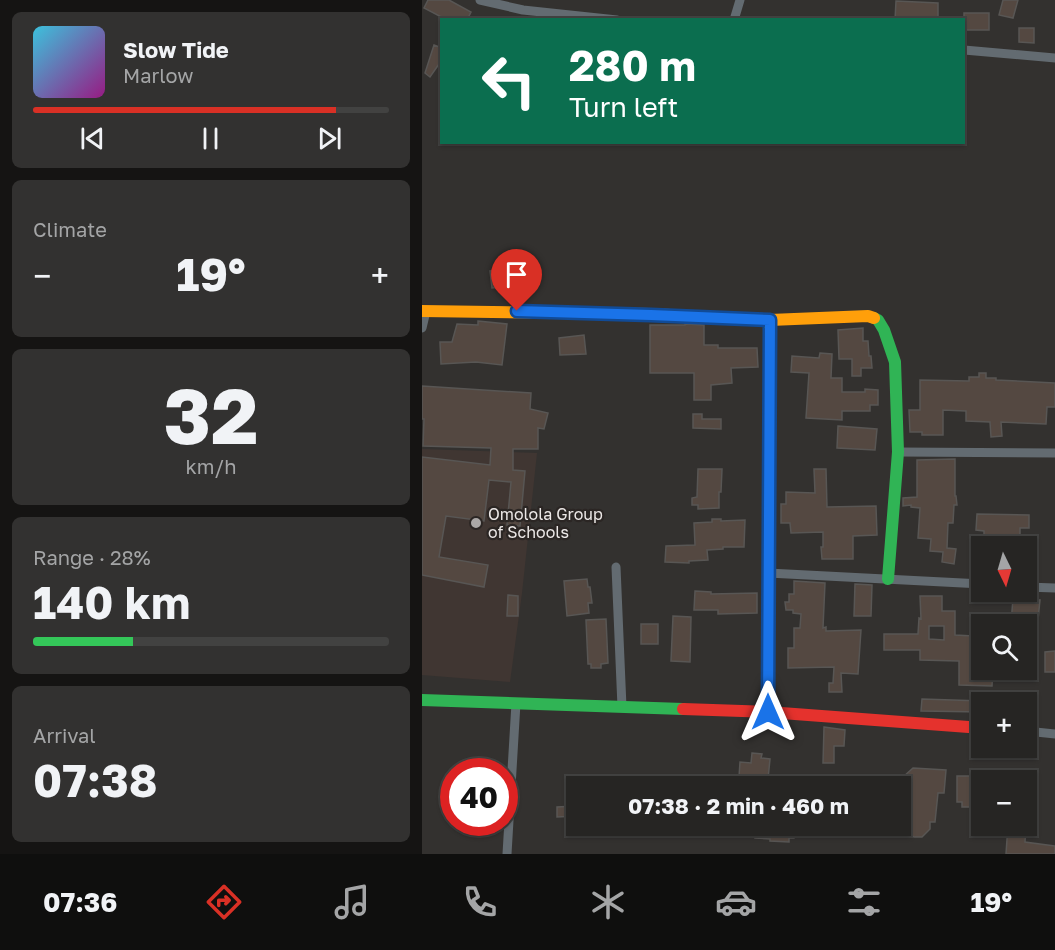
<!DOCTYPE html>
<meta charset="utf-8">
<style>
body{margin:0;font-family:"Golos Text",sans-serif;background:#323130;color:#f1f3f6;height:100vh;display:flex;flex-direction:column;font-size:22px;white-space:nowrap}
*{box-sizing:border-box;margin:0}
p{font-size:20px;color:#a4a5a6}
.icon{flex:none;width:33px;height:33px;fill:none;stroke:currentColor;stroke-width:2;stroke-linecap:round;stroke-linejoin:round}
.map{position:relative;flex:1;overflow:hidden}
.details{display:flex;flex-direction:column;gap:12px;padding:12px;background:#151413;width:422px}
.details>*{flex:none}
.banner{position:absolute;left:18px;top:18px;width:525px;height:126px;border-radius:0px;box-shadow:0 2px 4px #0004,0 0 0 2px #424241;background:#0b6e4f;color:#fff;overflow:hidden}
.needle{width:39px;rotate:175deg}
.fabs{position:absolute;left:549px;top:536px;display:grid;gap:12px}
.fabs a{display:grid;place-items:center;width:66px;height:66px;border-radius:0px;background:#262523;box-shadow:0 2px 4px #0004,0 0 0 2px #424241;font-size:30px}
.speed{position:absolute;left:18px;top:758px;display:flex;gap:12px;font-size:30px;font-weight:700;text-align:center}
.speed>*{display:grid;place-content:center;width:78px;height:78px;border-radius:50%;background:#262523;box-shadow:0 2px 4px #0004,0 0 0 2px #424241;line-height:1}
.speed .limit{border:9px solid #d22;background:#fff;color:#111}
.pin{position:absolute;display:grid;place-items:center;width:51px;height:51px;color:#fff;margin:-62px -26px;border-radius:50% 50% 50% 0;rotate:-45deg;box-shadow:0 0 6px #0007}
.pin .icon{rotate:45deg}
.me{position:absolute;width:66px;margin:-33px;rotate:0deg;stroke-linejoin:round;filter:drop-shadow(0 0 4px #0008)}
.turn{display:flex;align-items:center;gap:21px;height:126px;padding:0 30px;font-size:27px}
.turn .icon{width:78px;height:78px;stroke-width:2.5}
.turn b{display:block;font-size:42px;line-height:51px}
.big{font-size:45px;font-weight:700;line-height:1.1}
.details .card{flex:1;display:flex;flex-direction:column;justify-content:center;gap:9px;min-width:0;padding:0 21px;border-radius:9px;background:#323130}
.details .dial{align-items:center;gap:0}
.dial b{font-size:78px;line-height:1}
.song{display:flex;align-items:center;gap:18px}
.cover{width:72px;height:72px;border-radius:9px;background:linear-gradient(135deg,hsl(190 70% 55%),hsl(310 70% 35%))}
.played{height:6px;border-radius:3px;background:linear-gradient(90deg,#d93025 85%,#424241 85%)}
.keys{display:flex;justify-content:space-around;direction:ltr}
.heat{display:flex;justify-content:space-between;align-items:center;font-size:33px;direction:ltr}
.charge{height:9px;border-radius:4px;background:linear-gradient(90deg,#34c759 28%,#424241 0)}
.trip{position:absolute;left:144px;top:776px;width:345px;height:60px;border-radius:0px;background:#262523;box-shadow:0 2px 4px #0004,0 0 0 2px #424241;font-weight:700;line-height:60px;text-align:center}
.tabs{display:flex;height:96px;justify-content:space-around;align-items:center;background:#0f0f0e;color:#a4a5a6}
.tabs .icon{width:42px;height:42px}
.tabs .selected{color:#d93025}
.tabs b{font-size:27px;color:#f1f3f6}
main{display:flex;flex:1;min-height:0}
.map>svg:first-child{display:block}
.built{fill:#403632}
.building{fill:#544841;stroke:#585654;stroke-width:1.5;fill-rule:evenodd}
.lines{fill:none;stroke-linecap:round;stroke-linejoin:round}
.street{stroke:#636b71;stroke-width:9}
.fast{stroke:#30b455;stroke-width:12}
.slow{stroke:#ff9f0a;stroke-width:12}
.jam{stroke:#e5322d;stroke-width:12}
.route-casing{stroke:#114b97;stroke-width:15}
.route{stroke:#1a73e8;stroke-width:10}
.poi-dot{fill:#aba8a7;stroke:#2b2624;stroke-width:2}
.labels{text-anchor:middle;stroke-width:4.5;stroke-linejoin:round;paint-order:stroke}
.poi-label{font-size:16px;fill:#ece8e7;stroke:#2b2624;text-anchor:start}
</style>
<main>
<section class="details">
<div class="card">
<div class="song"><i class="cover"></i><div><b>Slow Tide</b><p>Marlow</p></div></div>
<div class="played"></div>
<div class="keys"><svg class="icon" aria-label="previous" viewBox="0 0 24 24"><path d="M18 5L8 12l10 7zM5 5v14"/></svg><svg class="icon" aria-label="pause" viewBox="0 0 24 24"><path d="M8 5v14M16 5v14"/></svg><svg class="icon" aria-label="next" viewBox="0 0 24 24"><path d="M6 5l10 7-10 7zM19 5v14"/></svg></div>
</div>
<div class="card"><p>Climate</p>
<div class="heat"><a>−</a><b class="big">19°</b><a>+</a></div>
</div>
<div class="card dial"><b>32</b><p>km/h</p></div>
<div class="card"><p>Range · 28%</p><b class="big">140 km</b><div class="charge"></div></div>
<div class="card"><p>Arrival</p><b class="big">07:38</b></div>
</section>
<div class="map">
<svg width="634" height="854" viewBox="0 0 634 854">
<rect width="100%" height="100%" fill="#33312f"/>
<path class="built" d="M0,449L115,453L100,593L88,682L0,675Z"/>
<path class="building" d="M6,0H27L49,12L45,20H25L2,8Z
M581,0H596L591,18L577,15Z
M474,1L516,3V20H473Z
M542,13H567V30H542Z
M597,28H612V43L597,42Z
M12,45L20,48V65L17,64L8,77L3,73Z
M93,269V273L108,272L109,284L70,288L68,271Z
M56,321L85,324L80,365L54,362L19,364L18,342H30L35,324L56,325Z
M263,324L282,325V345H296V348H335L336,367L309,368L310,383L289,385V400H272V373H228V325H263Z
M441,328V341H446L447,356H449L450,368H439V376H430V359H417L416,330Z
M162,335L164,354L138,355L137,338Z
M398,353L410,354L409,378H420V392H443V389L456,390V405H448V411H420V420L384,418L387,373L369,372L370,356L397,358Z
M557,373H564V378H574V380L633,383V407H625L624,424L579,422L580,436L569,437L568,422L544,421V411L521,410V435H500V432H488L487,410H498V380L547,381V377H557Z
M0,386L109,393L108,409L126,413L122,429L116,428V449H91V470L103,471L98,526L85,525L89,482L67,480L62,521L24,516L17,557L66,565L62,587L0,575V457L68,465L69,448L1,446L2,419H0Z
M271,414H280V419H299V429L271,428Z
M416,426L455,429L453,450L415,448Z
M533,459V496H534L535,505H532L531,523H526L525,548L534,549L532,564L520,562L521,552L508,551L509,539L496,538L498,508L489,507V505L481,506V498L495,497V460Z
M276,469H300L299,492H297V508L276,509V505H270V498L275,497Z
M392,469H404L405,507L454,506L455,535L431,536V559H400L399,547H401V532L369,533L368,523H359V504H364V492L393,493Z
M555,514L607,515V528H598V546H582V537L562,536V531L554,530Z
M290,519H299V521L323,520L322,547H301V549L285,550L286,560L267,561V563L243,562L244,546L273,545L272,523L290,522Z
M165,579L166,587H168L170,603H166L167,613L145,616L142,581Z
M372,581L403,583L401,628L404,627V631L439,630L436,674L419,673L420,692H407V683H411L412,667L366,668V648H372V628H378L379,614L371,613V610H364L363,602H367V594H372Z
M433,584L450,585L449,616H432Z
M273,591L289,592V594L335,593V613L296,614V610H272Z
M86,595L96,596V616H85Z
M498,596H520V611H533V635L551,636V650L560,651V669H571L570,686L537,685V661L498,660V650H462V634H496L497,618L499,619ZM507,626H522V640L507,639Z
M591,598L618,600L614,639L604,638V624H589Z
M251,616L269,617L268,662L249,661Z
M184,619L186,663L179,664V668H169V664H166L164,620Z
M219,624H236V644H219Z
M633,651V672H623V652Z
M500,699L560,701V712L499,711Z
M402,727L423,730L422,746H412V763H401Z
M330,753L340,754L339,758L348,759L346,779L317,777L318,762L329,763Z
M491,768L524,770L522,793H516L513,822H508V829L500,837H492L488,835L481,830L482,820H478V790H480L481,777Z
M535,776H560V812H550V807H540V802H535Z
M154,806V816L135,817V807Z
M289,825H319V834L289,832Z
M334,825L351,826L380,825L379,830L372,838H367V842L348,841V839L333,838Z
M586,825H604L603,842L633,846V854H584Z"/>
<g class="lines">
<path class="street" d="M58,0L101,10L195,20
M312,20L318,0
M542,50L634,58
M0,328L4,311
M476,452L634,453
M194,567L200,707
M346,573L560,584
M604,587L634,588
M604,731L634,734
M85,854L94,703"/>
<path class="fast" d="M452,318L456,320L462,330L473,362L476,452L466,579
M347,418L348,320
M0,700L261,709"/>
<path class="slow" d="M0,311L229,314L348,320L446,316L452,318
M346,712L347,418"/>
<path class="jam" d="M261,709L346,712L560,728"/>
</g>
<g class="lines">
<defs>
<path id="route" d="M95,311L229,315L348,320L346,712"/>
</defs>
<use href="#route" class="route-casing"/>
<use href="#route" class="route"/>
</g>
<circle class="poi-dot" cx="54" cy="523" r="6"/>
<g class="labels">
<g class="poi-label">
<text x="66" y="520">Omolola Group<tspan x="66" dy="18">of Schools</tspan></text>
</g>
</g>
</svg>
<div class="fabs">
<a><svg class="needle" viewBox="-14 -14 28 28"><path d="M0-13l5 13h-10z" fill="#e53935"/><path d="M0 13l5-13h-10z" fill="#a4a5a6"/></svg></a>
<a><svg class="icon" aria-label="search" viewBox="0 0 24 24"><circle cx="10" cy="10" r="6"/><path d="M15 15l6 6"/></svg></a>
<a>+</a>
<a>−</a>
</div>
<div class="speed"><div class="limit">40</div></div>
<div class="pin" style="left:95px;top:311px;background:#d93025"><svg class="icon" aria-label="arrive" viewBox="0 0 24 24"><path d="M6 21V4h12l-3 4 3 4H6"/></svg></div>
<svg class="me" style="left:346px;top:712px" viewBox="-20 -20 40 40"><path d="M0-17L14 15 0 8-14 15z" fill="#1a73e8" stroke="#fff" stroke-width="4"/></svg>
<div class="trip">07:38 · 2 min · 460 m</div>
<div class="banner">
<div class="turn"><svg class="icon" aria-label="left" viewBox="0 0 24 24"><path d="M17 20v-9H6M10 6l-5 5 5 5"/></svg><div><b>280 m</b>Turn left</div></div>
</div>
</div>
</main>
<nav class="tabs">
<b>07:36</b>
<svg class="icon selected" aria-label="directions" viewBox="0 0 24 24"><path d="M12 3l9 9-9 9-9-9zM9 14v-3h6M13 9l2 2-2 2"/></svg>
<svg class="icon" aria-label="music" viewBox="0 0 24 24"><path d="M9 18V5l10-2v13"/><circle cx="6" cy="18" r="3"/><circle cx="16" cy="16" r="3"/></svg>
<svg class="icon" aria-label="phone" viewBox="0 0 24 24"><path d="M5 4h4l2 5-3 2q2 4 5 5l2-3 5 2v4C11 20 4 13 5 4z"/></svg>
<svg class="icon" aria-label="climate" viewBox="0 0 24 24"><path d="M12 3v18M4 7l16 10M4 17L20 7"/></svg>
<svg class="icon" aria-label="car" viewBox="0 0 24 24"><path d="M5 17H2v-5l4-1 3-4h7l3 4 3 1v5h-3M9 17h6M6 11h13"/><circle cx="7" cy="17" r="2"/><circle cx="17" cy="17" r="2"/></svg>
<svg class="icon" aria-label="filters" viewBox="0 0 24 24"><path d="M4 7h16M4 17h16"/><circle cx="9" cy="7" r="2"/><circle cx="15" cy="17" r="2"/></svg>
<b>19°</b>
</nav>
